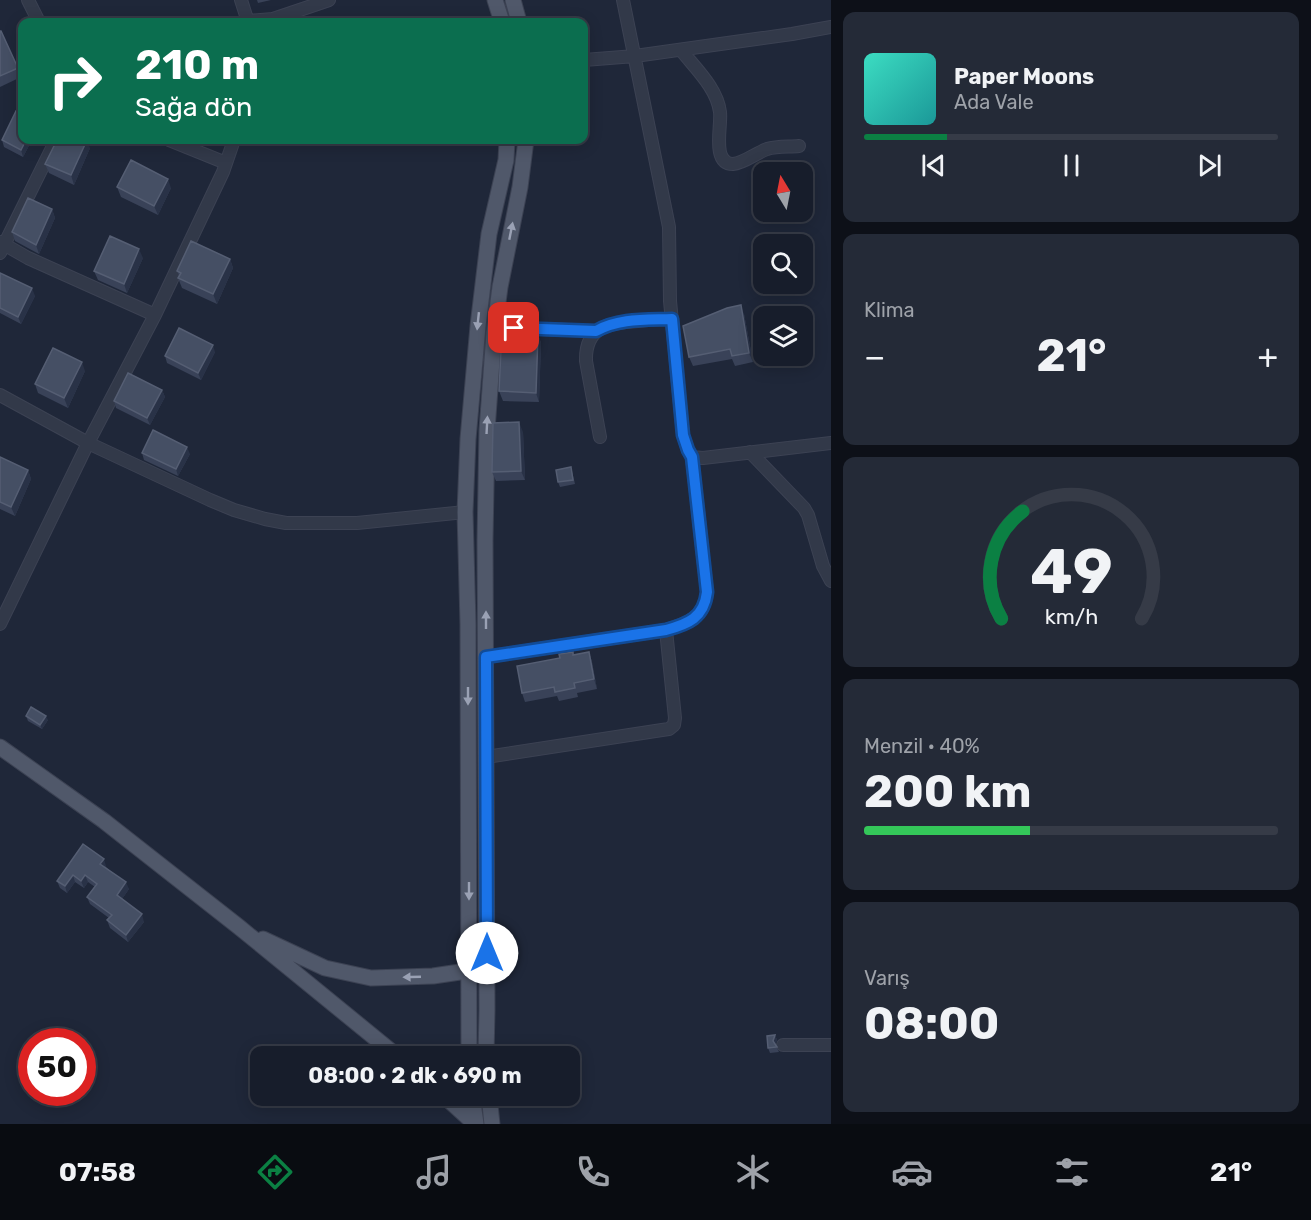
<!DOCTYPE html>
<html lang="tr">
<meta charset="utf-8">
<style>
body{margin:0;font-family:Rubik,sans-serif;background:#242a37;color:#f1f3f6;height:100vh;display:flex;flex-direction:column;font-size:22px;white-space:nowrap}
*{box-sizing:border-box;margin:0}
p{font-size:20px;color:#9ea2a9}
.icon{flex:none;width:33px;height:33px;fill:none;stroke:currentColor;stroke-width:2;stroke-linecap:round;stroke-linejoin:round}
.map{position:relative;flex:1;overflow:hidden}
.side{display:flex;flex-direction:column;gap:12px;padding:12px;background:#0d1018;width:480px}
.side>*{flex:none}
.top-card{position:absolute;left:18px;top:18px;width:570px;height:126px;border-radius:12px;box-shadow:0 3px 15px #0003,0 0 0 2px #363b47;background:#0b6e4f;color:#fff;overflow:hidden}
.needle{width:39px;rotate:350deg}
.buttons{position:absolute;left:753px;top:162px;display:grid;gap:12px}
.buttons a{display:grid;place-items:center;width:60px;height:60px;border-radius:12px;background:#171d2b;box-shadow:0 3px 15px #0003,0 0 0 2px #363b47;font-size:30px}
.speed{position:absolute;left:18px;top:1028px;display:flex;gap:12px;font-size:30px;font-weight:700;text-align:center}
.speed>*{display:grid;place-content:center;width:78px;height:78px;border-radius:50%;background:#171d2b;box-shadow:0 3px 15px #0003,0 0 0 2px #363b47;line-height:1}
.speed .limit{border:9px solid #d22;background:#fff;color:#111}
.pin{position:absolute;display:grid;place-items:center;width:51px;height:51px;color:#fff;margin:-26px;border-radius:12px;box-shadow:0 3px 9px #0006}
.me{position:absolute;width:66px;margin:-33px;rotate:0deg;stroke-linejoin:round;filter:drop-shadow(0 0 4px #0008)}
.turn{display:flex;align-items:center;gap:21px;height:126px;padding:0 18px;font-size:27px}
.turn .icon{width:78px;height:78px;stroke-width:2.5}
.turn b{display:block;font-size:42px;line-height:51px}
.big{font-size:45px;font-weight:700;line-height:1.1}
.side .card{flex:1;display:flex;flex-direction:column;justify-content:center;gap:9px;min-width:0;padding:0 21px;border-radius:12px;background:#242a37}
.side .dial{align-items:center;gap:0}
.dial svg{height:156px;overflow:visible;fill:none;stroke:#363b47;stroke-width:7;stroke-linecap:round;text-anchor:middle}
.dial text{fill:#f1f3f6;stroke:none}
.song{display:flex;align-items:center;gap:18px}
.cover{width:72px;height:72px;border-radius:9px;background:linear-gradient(135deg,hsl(170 70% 55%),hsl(180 70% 35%))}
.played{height:6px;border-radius:3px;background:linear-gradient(90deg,#0b8043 20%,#363b47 20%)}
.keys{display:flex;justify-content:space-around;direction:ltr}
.heat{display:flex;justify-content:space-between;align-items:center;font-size:33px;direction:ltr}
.charge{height:9px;border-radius:4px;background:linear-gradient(90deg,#34c759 40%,#363b47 0)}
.trip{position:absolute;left:250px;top:1046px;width:330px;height:60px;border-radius:12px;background:#171d2b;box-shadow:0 3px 15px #0003,0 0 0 2px #363b47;font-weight:700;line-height:60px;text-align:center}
.tab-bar{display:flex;height:96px;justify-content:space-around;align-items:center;background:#090c11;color:#9ea2a9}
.tab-bar .icon{width:42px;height:42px}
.tab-bar .current{color:#0b8043}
.tab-bar b{font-size:27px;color:#f1f3f6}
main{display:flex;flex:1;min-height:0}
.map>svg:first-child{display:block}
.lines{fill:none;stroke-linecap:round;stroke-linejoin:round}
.minor-casing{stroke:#3c4253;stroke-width:14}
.major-casing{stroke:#3c4253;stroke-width:17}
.minor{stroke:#323949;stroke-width:12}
.major{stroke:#50586a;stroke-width:15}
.wall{fill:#394258}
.shaded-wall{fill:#293247}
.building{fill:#454f64;stroke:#555e73;stroke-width:1.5}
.oneway{fill:#9aa1b4}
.route-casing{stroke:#114b97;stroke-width:15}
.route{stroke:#1a73e8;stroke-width:10}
</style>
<main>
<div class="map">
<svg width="831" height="1124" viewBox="0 0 831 1124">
<rect width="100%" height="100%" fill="#1f2739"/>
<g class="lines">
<defs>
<path id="minor" d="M28,0L39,22
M241,0L248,22
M623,0L669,227L670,301L683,435L688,450L692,457L703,458L831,443
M248,21L273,19L329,0
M681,50C695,68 717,88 720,112C722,125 711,164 733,164C744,163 756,153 767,149C777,146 789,147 799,146
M584,60L635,56L792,34L831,27
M169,140L226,163
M0,242L28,258L155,315
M0,253L56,140
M514,328L596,331
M0,395L88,443L210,500L234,510L265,519L286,523H357L465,512
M600,437L586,361C585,326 609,323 638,321C649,320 661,319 672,319
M750,452L804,508L808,515L823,566L831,581
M0,624L88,443L155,315L223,172L234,140
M486,657L666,630C688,623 704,618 707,592L692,457
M486,757L662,730L669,729L674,725L675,718L666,630
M783,1045H831"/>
<path id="major" d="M495,0L502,22
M513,0L519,22
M0,747L104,821L239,927L397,1056
M263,939L325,968L371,978L433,976L460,972L469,968
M469,1056L468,624L465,512L468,439L478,326L489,234L506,160L507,140
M486,1056L487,1010L485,541L487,430L494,333L500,287L520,187L526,140
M443,1095L475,1124
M472,1095L476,1124
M489,1095L492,1124"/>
</defs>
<use href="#minor" class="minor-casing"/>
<use href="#major" class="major-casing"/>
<use href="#minor" class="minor"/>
<use href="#major" class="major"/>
</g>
<path class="wall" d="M257,0H271L258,3Z
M0,31L18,68L21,77L0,87Z
M2,140H32L23,157L4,147Z
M90,148L74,185L49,173L45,164Z
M117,187L171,188L158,215L121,197Z
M52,209L55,218L39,254L15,241L12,232Z
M143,258L127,293L98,280L94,271Z
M230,259L233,268L217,304L182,288L178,278L179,276L177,271Z
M0,273L35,296L21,324L0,313Z
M744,314L753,362L735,366L732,359L693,366L689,357Z
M538,334L541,343L539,402L503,401L499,391L507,350Z
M215,352L201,380L167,363L165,356Z
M85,371L68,408L38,393L35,384Z
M162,390L165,397L150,425L116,408L114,401Z
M523,432L525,480L496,481L492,472Z
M142,453L190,454L178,476L144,460Z
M0,457L28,470L31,479L15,516L0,509Z
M571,467L575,484L560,487L558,482Z
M573,652L574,655L589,652L592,662L597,689L577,693L578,697L559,701L557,696L525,702L522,693L560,658Z
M26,716L48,720L42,729L28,721Z
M106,866V867L129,889L122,899L144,922L128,942L110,928L107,920L109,918L90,904L87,897L95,887L88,882L84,888L75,882L67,893L60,888L57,881Z
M775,1035L777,1040L775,1044L779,1052L770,1053L768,1048Z"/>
<path class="shaded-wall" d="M26,140H32L23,157L21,150Z
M87,140L90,148L74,185L71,175Z
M168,179L171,188L158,215L154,206Z
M52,209L55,218L39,254L36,245Z
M139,249L143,258L127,293L124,284Z
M230,259L233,268L217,304L213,294Z
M32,288L35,296L21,324L18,317Z
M741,305L744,314L753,362L749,353Z
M538,334L541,343L539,402L536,393Z
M213,345L215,352L201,380L198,373Z
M82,362L85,371L68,408L64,398Z
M162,390L165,397L150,425L147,418Z
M519,422L523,432L525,480L521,471Z
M187,447L190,454L178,476L176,469Z
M28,470L31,479L15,516L11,507Z
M589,652L592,662L597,689L594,679Z
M46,716L48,720L42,729L40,725Z
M104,859L106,866L103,871L100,864Z
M73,875L75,882L67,893L65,886Z
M85,875L88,882L84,888L81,881Z
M126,882L129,889L120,902L117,895Z
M142,914L144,922L128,942L126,935Z
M775,1035L777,1040L775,1046L773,1041Z"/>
<path class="building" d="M0,31H1L18,68L0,76Z
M16,111L22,114V140H26L21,150L2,140Z
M57,140H87L71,175L45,164Z
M131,160L168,179L154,206L117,187Z
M28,198L52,209L36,245L12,232Z
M110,236L139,249L124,284L94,271Z
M191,241L230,259L213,294L178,278L181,273L177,271Z
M0,273L32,288L18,317L0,308Z
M741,305L749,353L732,356L730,349L689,357L683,326L727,308Z
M179,328L213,345L198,373L165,356Z
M507,333L538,334L536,393L499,391L501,350H507Z
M53,348L82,362L64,398L35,384Z
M128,373L162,390L147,418L114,401Z
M519,422L521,471L492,472L493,423Z
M153,430L187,447L176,469L142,453Z
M0,457L28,470L11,507L0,502Z
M571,467L573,480L558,482L556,470Z
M573,652V655L589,652L594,679L574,683L575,688L555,692L554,687L522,693L517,666L560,658L559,654Z
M31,707L46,716L40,725L26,716Z
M83,844L104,859L100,864L126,882L117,895L142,914L126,935L107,920L112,915L87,897L97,884L85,875L81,881L73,875L65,886L57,881Z
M775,1035L773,1041L777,1047L768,1048L767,1036Z"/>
<defs><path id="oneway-solid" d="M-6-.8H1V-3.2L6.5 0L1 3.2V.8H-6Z" transform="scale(1.5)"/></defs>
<g class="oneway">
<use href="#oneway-solid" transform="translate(511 231) rotate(-79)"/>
<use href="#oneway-solid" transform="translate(478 321) rotate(96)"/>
<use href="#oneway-solid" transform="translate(487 425) rotate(-87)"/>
<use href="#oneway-solid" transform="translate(486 620) rotate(-90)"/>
<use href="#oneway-solid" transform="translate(468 696) rotate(90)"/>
<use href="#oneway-solid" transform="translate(469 891) rotate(90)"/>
<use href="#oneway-solid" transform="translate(412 977) rotate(178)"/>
</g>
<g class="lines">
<defs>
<path id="route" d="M487,953L486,657L666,630C688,624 704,618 707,592L692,457L688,450L683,435L672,319C646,320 619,318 596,331L514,328"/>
</defs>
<use href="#route" class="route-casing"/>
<use href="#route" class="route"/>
</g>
</svg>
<div class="buttons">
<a><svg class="needle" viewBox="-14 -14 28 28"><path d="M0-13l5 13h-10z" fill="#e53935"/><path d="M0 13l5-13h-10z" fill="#9ea2a9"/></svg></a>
<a><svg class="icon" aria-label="search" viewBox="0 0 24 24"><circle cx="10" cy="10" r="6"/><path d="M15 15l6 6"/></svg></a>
<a><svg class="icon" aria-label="layers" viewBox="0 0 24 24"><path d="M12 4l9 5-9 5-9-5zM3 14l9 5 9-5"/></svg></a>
</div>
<div class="speed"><div class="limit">50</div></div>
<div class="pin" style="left:514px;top:328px;background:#d93025"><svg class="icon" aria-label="arrive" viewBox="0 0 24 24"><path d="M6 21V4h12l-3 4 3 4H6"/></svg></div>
<svg class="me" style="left:487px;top:953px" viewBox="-20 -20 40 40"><circle r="19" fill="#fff"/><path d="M0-13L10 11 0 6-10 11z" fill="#1a73e8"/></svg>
<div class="trip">08:00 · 2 dk · 690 m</div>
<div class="top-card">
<div class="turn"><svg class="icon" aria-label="right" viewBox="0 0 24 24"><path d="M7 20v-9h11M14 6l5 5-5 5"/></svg><div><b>210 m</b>Sağa dön</div></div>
</div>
</div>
<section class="side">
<div class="card">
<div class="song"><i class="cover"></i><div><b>Paper Moons</b><p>Ada Vale</p></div></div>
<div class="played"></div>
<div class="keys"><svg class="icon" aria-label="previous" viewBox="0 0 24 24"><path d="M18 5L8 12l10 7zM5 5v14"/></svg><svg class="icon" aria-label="pause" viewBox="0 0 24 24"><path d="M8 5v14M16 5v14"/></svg><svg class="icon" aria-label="next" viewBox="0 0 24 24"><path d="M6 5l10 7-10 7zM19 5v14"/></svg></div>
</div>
<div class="card"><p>Klima</p>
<div class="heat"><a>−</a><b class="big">21°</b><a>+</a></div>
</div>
<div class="card dial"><svg viewBox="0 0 100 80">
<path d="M14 69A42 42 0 1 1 86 69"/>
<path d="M14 69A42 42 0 0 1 25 14" stroke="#0b8043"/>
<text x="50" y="56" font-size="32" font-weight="700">49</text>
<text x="50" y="72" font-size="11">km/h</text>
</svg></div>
<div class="card"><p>Menzil · 40%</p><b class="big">200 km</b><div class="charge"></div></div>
<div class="card"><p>Varış</p><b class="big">08:00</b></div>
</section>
</main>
<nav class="tab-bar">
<b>07:58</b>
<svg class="icon current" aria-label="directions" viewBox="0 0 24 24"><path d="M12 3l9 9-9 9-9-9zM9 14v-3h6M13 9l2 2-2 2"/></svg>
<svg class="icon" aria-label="music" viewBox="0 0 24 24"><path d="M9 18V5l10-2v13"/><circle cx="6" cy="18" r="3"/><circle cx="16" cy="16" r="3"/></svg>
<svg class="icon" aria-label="phone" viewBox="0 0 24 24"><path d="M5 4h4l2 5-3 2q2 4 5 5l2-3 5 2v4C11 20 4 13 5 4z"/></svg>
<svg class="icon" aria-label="climate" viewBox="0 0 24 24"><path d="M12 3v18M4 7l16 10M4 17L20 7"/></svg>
<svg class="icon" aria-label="car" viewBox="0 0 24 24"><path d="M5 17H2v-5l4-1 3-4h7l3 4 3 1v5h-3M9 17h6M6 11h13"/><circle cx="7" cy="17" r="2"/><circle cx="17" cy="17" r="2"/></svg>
<svg class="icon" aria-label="filters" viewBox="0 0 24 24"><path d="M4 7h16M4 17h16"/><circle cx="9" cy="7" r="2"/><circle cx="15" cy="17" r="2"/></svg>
<b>21°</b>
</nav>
